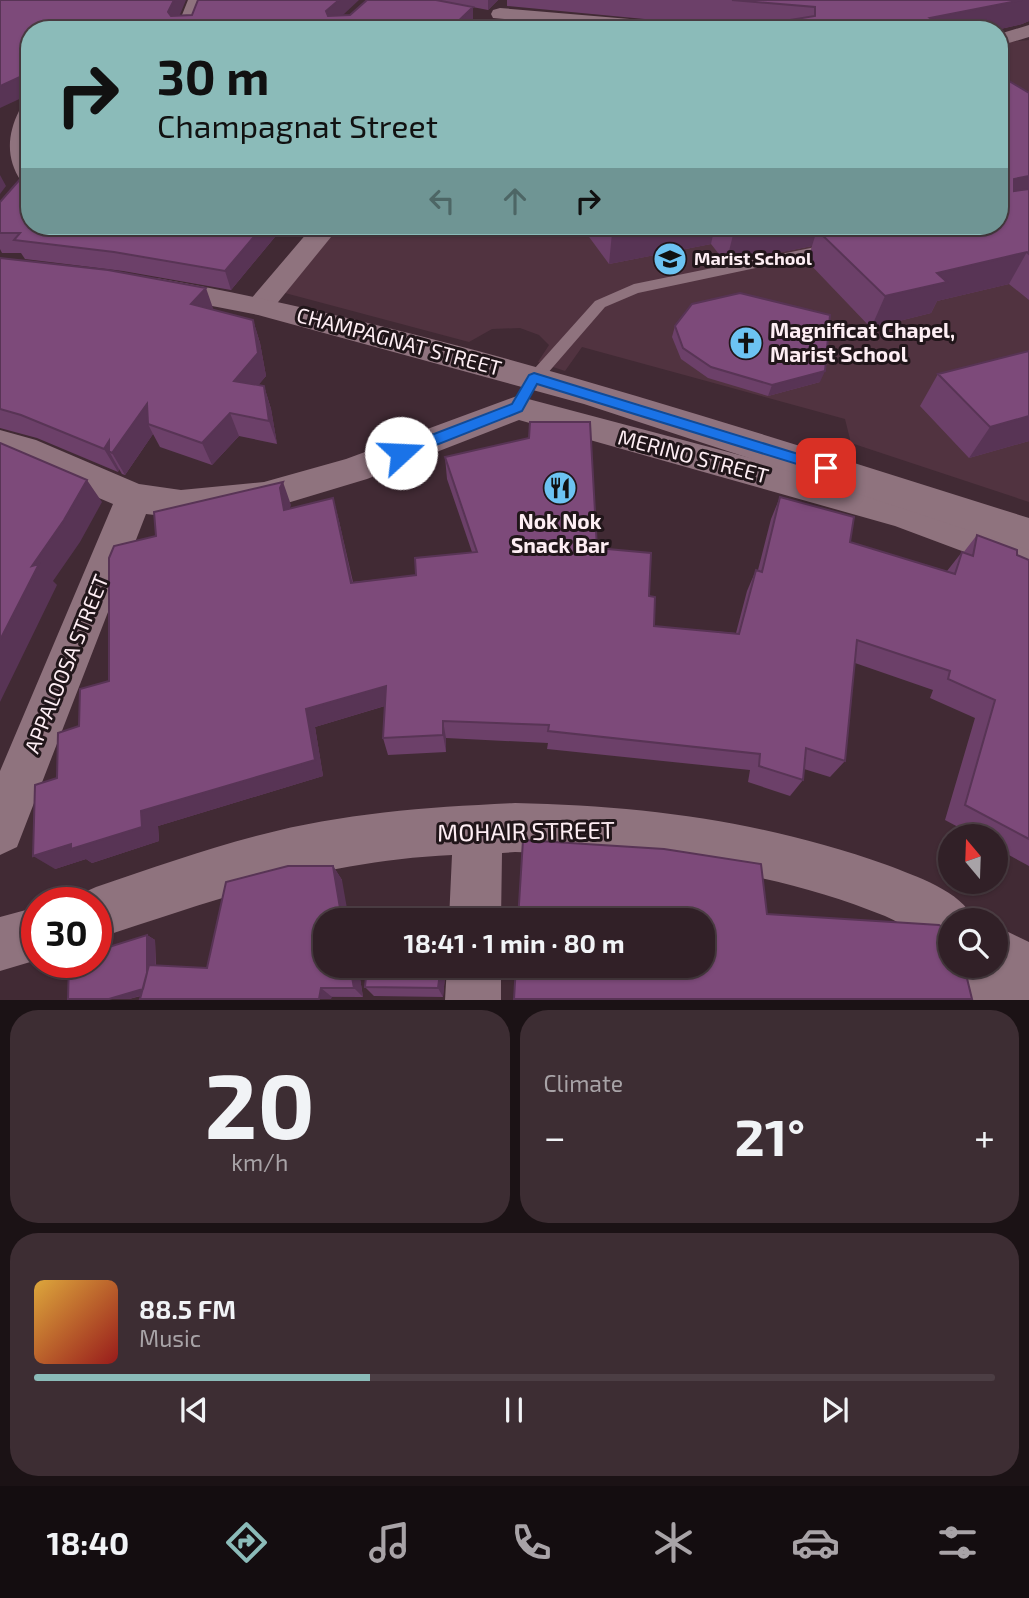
<!DOCTYPE html>
<meta charset="utf-8">
<style>
body{margin:0;font-family:"Exo 2",sans-serif;background:#3d2d33;color:#f1f3f6;height:100vh;display:flex;flex-direction:column;font-size:26px;white-space:nowrap}
*{box-sizing:border-box;margin:0}
p{font-size:23px;color:#a8a3a7}
.icon{flex:none;width:38px;height:38px;fill:none;stroke:currentColor;stroke-width:2;stroke-linecap:round;stroke-linejoin:round}
.map{position:relative;height:1000px;overflow:hidden}
.drawer{display:flex;flex-direction:column;gap:10px;padding:10px;background:#1b1215;flex:1}
.drawer>*{flex:none}
.hud{position:absolute;left:21px;top:21px;width:987px;height:214px;border-radius:28px;box-shadow:0 2px 5px #0004,0 0 0 2px #4c3e44;background:#8bbbb9;color:#111;overflow:hidden}
.needle{width:46px;rotate:341deg}
.controls{position:absolute;left:938px;top:824px;display:grid;gap:14px}
.controls a{display:grid;place-items:center;width:70px;height:70px;border-radius:50%;background:#312027;box-shadow:0 2px 5px #0004,0 0 0 2px #4c3e44;font-size:35px}
.speed{position:absolute;left:21px;top:887px;display:flex;gap:14px;font-size:35px;font-weight:700;text-align:center}
.speed>*{display:grid;place-content:center;width:91px;height:91px;border-radius:50%;background:#312027;box-shadow:0 2px 5px #0004,0 0 0 2px #4c3e44;line-height:1}
.speed .limit{border:10px solid #d22;background:#fff;color:#111}
.pin{position:absolute;display:grid;place-items:center;width:60px;height:60px;color:#fff;margin:-30px;border-radius:14px;box-shadow:0 4px 10px #0006}
.me{position:absolute;width:77px;margin:-38px;rotate:70deg;stroke-linejoin:round;filter:drop-shadow(0 0 5px #0008)}
.turn{display:flex;align-items:center;gap:24px;height:147px;padding:0 21px;font-size:32px}
.turn .icon{width:91px;height:91px;stroke-width:2.5}
.turn b{display:block;font-size:49px;line-height:60px}
.lanes{display:flex;align-items:center;height:66px;padding:0 21px;background:#0003;justify-content:center;gap:35px;direction:ltr}
.lanes .off{opacity:.35}
.big{font-size:52px;font-weight:700;line-height:1.1}
.drawer .tile{flex:1;display:flex;flex-direction:column;justify-content:center;gap:10px;min-width:0;padding:0 24px;border-radius:28px;background:#3d2d33}
.drawer .dial{align-items:center;gap:0}
.dial b{font-size:91px;line-height:1}
.song{display:flex;align-items:center;gap:21px}
.cover{width:84px;height:84px;border-radius:10px;background:linear-gradient(135deg,hsl(40 70% 55%),hsl(0 70% 35%))}
.played{height:7px;border-radius:4px;background:linear-gradient(90deg,#8bbbb9 35%,#4c3e44 35%)}
.keys{display:flex;justify-content:space-around;direction:ltr}
.heat{display:flex;justify-content:space-between;align-items:center;font-size:38px;direction:ltr}
.drawer .tiles{flex:1;display:grid;gap:10px;grid-template-columns:1fr 1fr}
.tile:last-child{grid-column:span 2}
.trip{position:absolute;left:313px;top:908px;width:402px;height:70px;border-radius:28px;background:#312027;box-shadow:0 2px 5px #0004,0 0 0 2px #4c3e44;font-weight:700;line-height:70px;text-align:center}
.menu{display:flex;height:112px;justify-content:space-around;align-items:center;background:#140d10;color:#a8a3a7}
.menu .icon{width:49px;height:49px}
.menu .current{color:#8bbbb9}
.menu b{font-size:32px;color:#f1f3f6}
.map>svg:first-child{display:block}
.built{fill:#513340}
.lines{fill:none;stroke-linecap:round;stroke-linejoin:round}
.service{fill:#8f737e;fill-rule:evenodd}
.minor{fill:#8f737e;fill-rule:evenodd}
.tertiary{fill:#8f737e;fill-rule:evenodd}
.wall{fill:#6c4069}
.shaded-wall{fill:#583455}
.building{fill:#7d4a7a;stroke:#583455;stroke-width:2}
.route{fill:#1a73e8;stroke:#114b97;stroke-width:2}
.labels{text-anchor:middle;stroke-width:6;stroke-linejoin:round;paint-order:stroke}
.far-poi-label{font-size:18px;font-weight:bold;fill:#feeef4;stroke:#21161a;text-anchor:start}
.poi-label{font-size:21px;font-weight:bold;fill:#feeef4;stroke:#21161a;text-anchor:start}
.street-label{font-size:21px;fill:#feeef4;stroke:#21161a}
.near-street-label{font-size:24px;fill:#feeef4;stroke:#21161a}
</style>
<div class="map">
<svg width="1029" height="1000" viewBox="0 0 1029 1000">
<rect width="100%" height="100%" fill="#412a34"/>
<path class="built" d="M505,18L644,30H496Z
M1029,40V502L851,443L845,419L582,347L565,371L538,362L549,345L539,335L520,328L492,329L469,342L285,293L339,226H999V43Z"/>
<g class="lines">
<path class="service" d="M835,243L840,244V250L638,293L605,307L540,382H528L526,378L595,301L634,284Z"/>
<path class="minor" d="M188,0H206L195,30H176Z
M500,8L689,24L698,30H619L493,18L491,14L493,10Z
M1029,25V37L999,46V34Z
M30,104V183L21,181C6,159 7,135 19,111Z
M313,226H340L270,312L260,315L250,312L245,306L250,300Z
M517,396L902,498L1029,544V576L895,526L519,420L367,479L264,510L181,518L146,514L17,847L0,855V771L113,504L0,456V430L36,440L139,484L181,490L264,482L346,459Z
M515,803C646,806 762,821 887,865C915,876 962,891 974,920H950V952C927,943 908,926 885,916C767,868 641,855 515,852L502,853L501,920H449L452,855C322,861 218,899 96,939V903H74L78,895L96,887C150,869 204,849 260,835C343,813 429,807 515,803Z
M37,907V960L0,971V917Z
M996,926L1029,942V1000H969L960,966H996Z
M447,966H501V1000H445Z"/>
<path class="tertiary" d="M156,278C453,331 741,428 1029,518V550L584,404L258,315L145,293L141,287L145,281Z"/>
</g>
<path class="wall" d="M436,0H498L488,10Z
M507,0H1029V21L1022,24L996,30H727L739,28L507,6Z
M1029,93V300L1009,284L937,301L931,313L871,328L807,261L812,246L726,263L711,244L609,264L581,226H999Z
M0,202L30,226H284L231,290L123,271L25,259L21,253H2L0,249Z
M0,258L253,320L260,343L266,376L258,385L264,386L271,409L277,444L239,436L212,465L160,447L153,434L125,475L122,474L119,469L118,472L37,438L0,428Z
M675,326L820,382L768,396L708,378L681,359L672,337Z
M938,374L1029,441L969,458L920,406Z
M445,457L597,548L649,596L654,626L736,633L747,591L756,570H758L771,519L780,497L850,542L947,571L962,552L963,553L977,535L1017,555L1029,560V866L996,848V836H975L945,820L975,718L930,698L933,690L855,663L845,761L830,777L804,769L803,780L790,796L748,782L750,770L547,749L548,743L446,738V752L388,755L383,738L385,706L315,727L323,776L158,826L159,841L92,863L86,859L55,869L57,778L79,726L109,681L291,505L289,509L333,498L339,521L353,582L416,575L472,552L447,479Z
M333,866L342,880L326,966H358L363,997L141,996L129,999L147,935L155,940L156,966L207,968Z
M446,966L443,997L374,996L365,987Z"/>
<path class="shaded-wall" d="M174,0H186L174,29L168,12Z
M339,0H359L329,28L326,11Z
M488,0H498L488,10Z
M1022,0H1029V21L1022,24L996,30H926L930,18Z
M473,7V24L468,30H449Z
M1004,62L999,73V63Z
M30,66V93L28,95L0,108V86Z
M0,175L6,186L0,194Z
M1029,176V204L999,209L1014,179Z
M263,226H284L231,290L225,271Z
M650,226H715L711,244L609,264L612,233Z
M764,226H915L817,230L812,246L726,263L734,231Z
M1027,252L1009,284L937,301L931,313L871,328L885,296L937,273Z
M206,288L214,311L191,304Z
M253,320L260,343L266,376L243,404L234,381Z
M825,371L820,382L768,396L772,385Z
M264,386L271,409L277,444L269,421Z
M147,404L148,424L153,434L125,475L112,453L109,451L119,469L118,472L104,449L109,441Z
M230,413L239,436L212,465L202,443Z
M1029,416V441L969,458L990,427Z
M87,480L102,502L80,542L53,581L57,585L0,702V640L32,566Z
M283,482L291,505L288,511L284,510L280,488Z
M333,498L339,521L357,604L351,583Z
M386,686L391,704L315,727L323,776L158,826L159,841L92,863L86,859L55,869L33,856L141,811L306,709Z
M443,721L446,738V752L443,735Z
M333,866L342,880L349,920H342Z
M147,935L155,940L156,991L129,999H109Z
M350,966H358L363,997L354,988Z
M441,966H446L443,997L438,988Z
M321,988L332,997L331,999H319Z"/>
<path class="building" d="M0,0H174L168,12L171,16L192,15L198,0H339L326,11L328,16L350,15L367,0H436L473,7L449,30H30V66L20,77L0,86Z
M732,0H1022L930,18L950,30H727L815,16V7Z
M999,75L1029,93V176L1014,179V191L1029,189V254L1027,252L937,273L947,282L885,296L817,230L839,226H999Z
M23,167H30V226H263L225,271L114,252L14,240L20,233H0V202L22,177Z
M607,226H650L612,233Z
M729,226H764L734,231Z
M0,258L108,270L206,288L191,304L253,320L258,353L234,381L264,386L269,421L230,413L202,443L148,424L147,404L112,453L109,451V441L104,449L21,415L0,409Z
M740,293L830,315L825,371L772,385L711,367L683,348L675,326L692,304Z
M1029,351V416L990,427L938,374Z
M530,422H590L597,548L651,553L649,596L655,597L654,626L739,634L756,570L762,572L780,497L854,517L850,542L955,574L962,552L973,556L977,535L1017,550V555L1029,560V839L965,805L995,700L948,679L950,671L857,640L845,761L806,748L803,780L759,766L760,754L548,731L549,725L443,721V735L383,738L386,686L306,709L315,760L141,811L142,827L71,849V844L33,856L35,785L57,778L58,733L79,726L80,689L109,681V558L114,546L156,536L154,512L283,482L280,488L284,510L333,498L351,583L416,575L415,558L477,552L445,457L529,438Z
M0,443L87,480L64,520L32,566L39,564L0,640Z
M523,840L664,849L761,864L767,914L939,925L950,932V966H964L972,999H514L516,966H704V920H518Z
M288,866H333L342,920H326V966H350L354,988H321L319,999H140L149,965L207,968L226,882Z
M147,935V973L143,989L109,999H68L69,962H96V951Z
M367,966H441L438,988L365,987Z"/>
<path class="route" d="M534,373L831,464L834,468L826,473L537,384L522,411L406,457H395V449L512,404L529,375Z"/>
<defs>
<symbol id="school-disc" viewBox="-11 -11 22 22"><circle r="9.5" fill="#6cc3f2" stroke="#21161a"/><path d="M0-5L7-2L0 1L-7-2ZM-4 1L0 2.5L4 1V4Q0 6-4 4Z" fill="#111"/></symbol>
<symbol id="church-disc" viewBox="-11 -11 22 22"><circle r="9.5" fill="#6cc3f2" stroke="#21161a"/><path d="M-1.2-6h2.4v3.5h3.3v2.4h-3.3V6h-2.4V-.1h-3.3v-2.4h3.3Z" fill="#111"/></symbol>
<symbol id="restaurant-disc" viewBox="-11 -11 22 22"><circle r="9.5" fill="#6cc3f2" stroke="#21161a"/><path d="M-5-6h1v4h1v-4h1v4h1v-4h1v5L-1.5 .5V6h-2V.5L-5-1ZM5-6V6H3V1.5H1.5Q1.5-4 5-6Z" fill="#111"/></symbol>
</defs>
<g fill-rule="evenodd">
<use href="#school-disc" x="651" y="240" width="38" height="38"/>
<use href="#church-disc" x="727" y="324" width="38" height="38"/>
<use href="#restaurant-disc" x="541" y="469" width="38" height="38"/>
</g>
<g class="labels">
<g class="far-poi-label">
<text x="694" y="265">Marist School</text>
</g>
<g class="poi-label">
<text x="770" y="338">Magnificat Chapel,<tspan x="770" dy="24">Marist School</tspan></text>
<text x="560" y="529" text-anchor="middle">Nok Nok<tspan x="560" dy="24">Snack Bar</tspan></text>
</g>
<g class="street-label">
<text transform="translate(399 342) rotate(15)" y="7">CHAMPAGNAT STREET</text>
<text transform="translate(693 457) rotate(15)" y="7">MERINO STREET</text>
<text transform="translate(67 664) rotate(-68)" y="7">APPALOOSA STREET</text>
</g>
<g class="near-street-label">
<text transform="translate(526 832) rotate(-1)" y="8">MOHAIR STREET</text>
</g>
</g>
</svg>
<div class="controls">
<a><svg class="needle" viewBox="-14 -14 28 28"><path d="M0-13l5 13h-10z" fill="#e53935"/><path d="M0 13l5-13h-10z" fill="#a8a3a7"/></svg></a>
<a><svg class="icon" aria-label="search" viewBox="0 0 24 24"><circle cx="10" cy="10" r="6"/><path d="M15 15l6 6"/></svg></a>
</div>
<div class="speed"><div class="limit">30</div></div>
<div class="pin" style="left:826px;top:468px;background:#d93025"><svg class="icon" aria-label="arrive" viewBox="0 0 24 24"><path d="M6 21V4h12l-3 4 3 4H6"/></svg></div>
<svg class="me" style="left:401px;top:453px" viewBox="-20 -20 40 40"><circle r="19" fill="#fff"/><path d="M0-13L10 11 0 6-10 11z" fill="#1a73e8"/></svg>
<div class="trip">18:41 · 1 min · 80 m</div>
<div class="hud">
<div class="turn"><svg class="icon" aria-label="right" viewBox="0 0 24 24"><path d="M7 20v-9h11M14 6l5 5-5 5"/></svg><div><b>30 m</b>Champagnat Street</div></div>
<div class="lanes"><svg class="icon off" aria-label="left" viewBox="0 0 24 24"><path d="M17 20v-9H6M10 6l-5 5 5 5"/></svg><svg class="icon off" aria-label="ahead" viewBox="0 0 24 24"><path d="M12 20V5M6 11l6-6 6 6"/></svg><svg class="icon" aria-label="right" viewBox="0 0 24 24"><path d="M7 20v-9h11M14 6l5 5-5 5"/></svg></div>
</div>
</div>
<section class="drawer">
<div class="tiles">
<div class="tile dial"><b>20</b><p>km/h</p></div>
<div class="tile"><p>Climate</p>
<div class="heat"><a>−</a><b class="big">21°</b><a>+</a></div>
</div>
<div class="tile">
<div class="song"><i class="cover"></i><div><b>88.5 FM</b><p>Music</p></div></div>
<div class="played"></div>
<div class="keys"><svg class="icon" aria-label="previous" viewBox="0 0 24 24"><path d="M18 5L8 12l10 7zM5 5v14"/></svg><svg class="icon" aria-label="pause" viewBox="0 0 24 24"><path d="M8 5v14M16 5v14"/></svg><svg class="icon" aria-label="next" viewBox="0 0 24 24"><path d="M6 5l10 7-10 7zM19 5v14"/></svg></div>
</div>
</div>
</section>
<nav class="menu">
<b>18:40</b>
<svg class="icon current" aria-label="directions" viewBox="0 0 24 24"><path d="M12 3l9 9-9 9-9-9zM9 14v-3h6M13 9l2 2-2 2"/></svg>
<svg class="icon" aria-label="music" viewBox="0 0 24 24"><path d="M9 18V5l10-2v13"/><circle cx="6" cy="18" r="3"/><circle cx="16" cy="16" r="3"/></svg>
<svg class="icon" aria-label="phone" viewBox="0 0 24 24"><path d="M5 4h4l2 5-3 2q2 4 5 5l2-3 5 2v4C11 20 4 13 5 4z"/></svg>
<svg class="icon" aria-label="climate" viewBox="0 0 24 24"><path d="M12 3v18M4 7l16 10M4 17L20 7"/></svg>
<svg class="icon" aria-label="car" viewBox="0 0 24 24"><path d="M5 17H2v-5l4-1 3-4h7l3 4 3 1v5h-3M9 17h6M6 11h13"/><circle cx="7" cy="17" r="2"/><circle cx="17" cy="17" r="2"/></svg>
<svg class="icon" aria-label="filters" viewBox="0 0 24 24"><path d="M4 7h16M4 17h16"/><circle cx="9" cy="7" r="2"/><circle cx="15" cy="17" r="2"/></svg>
</nav>
